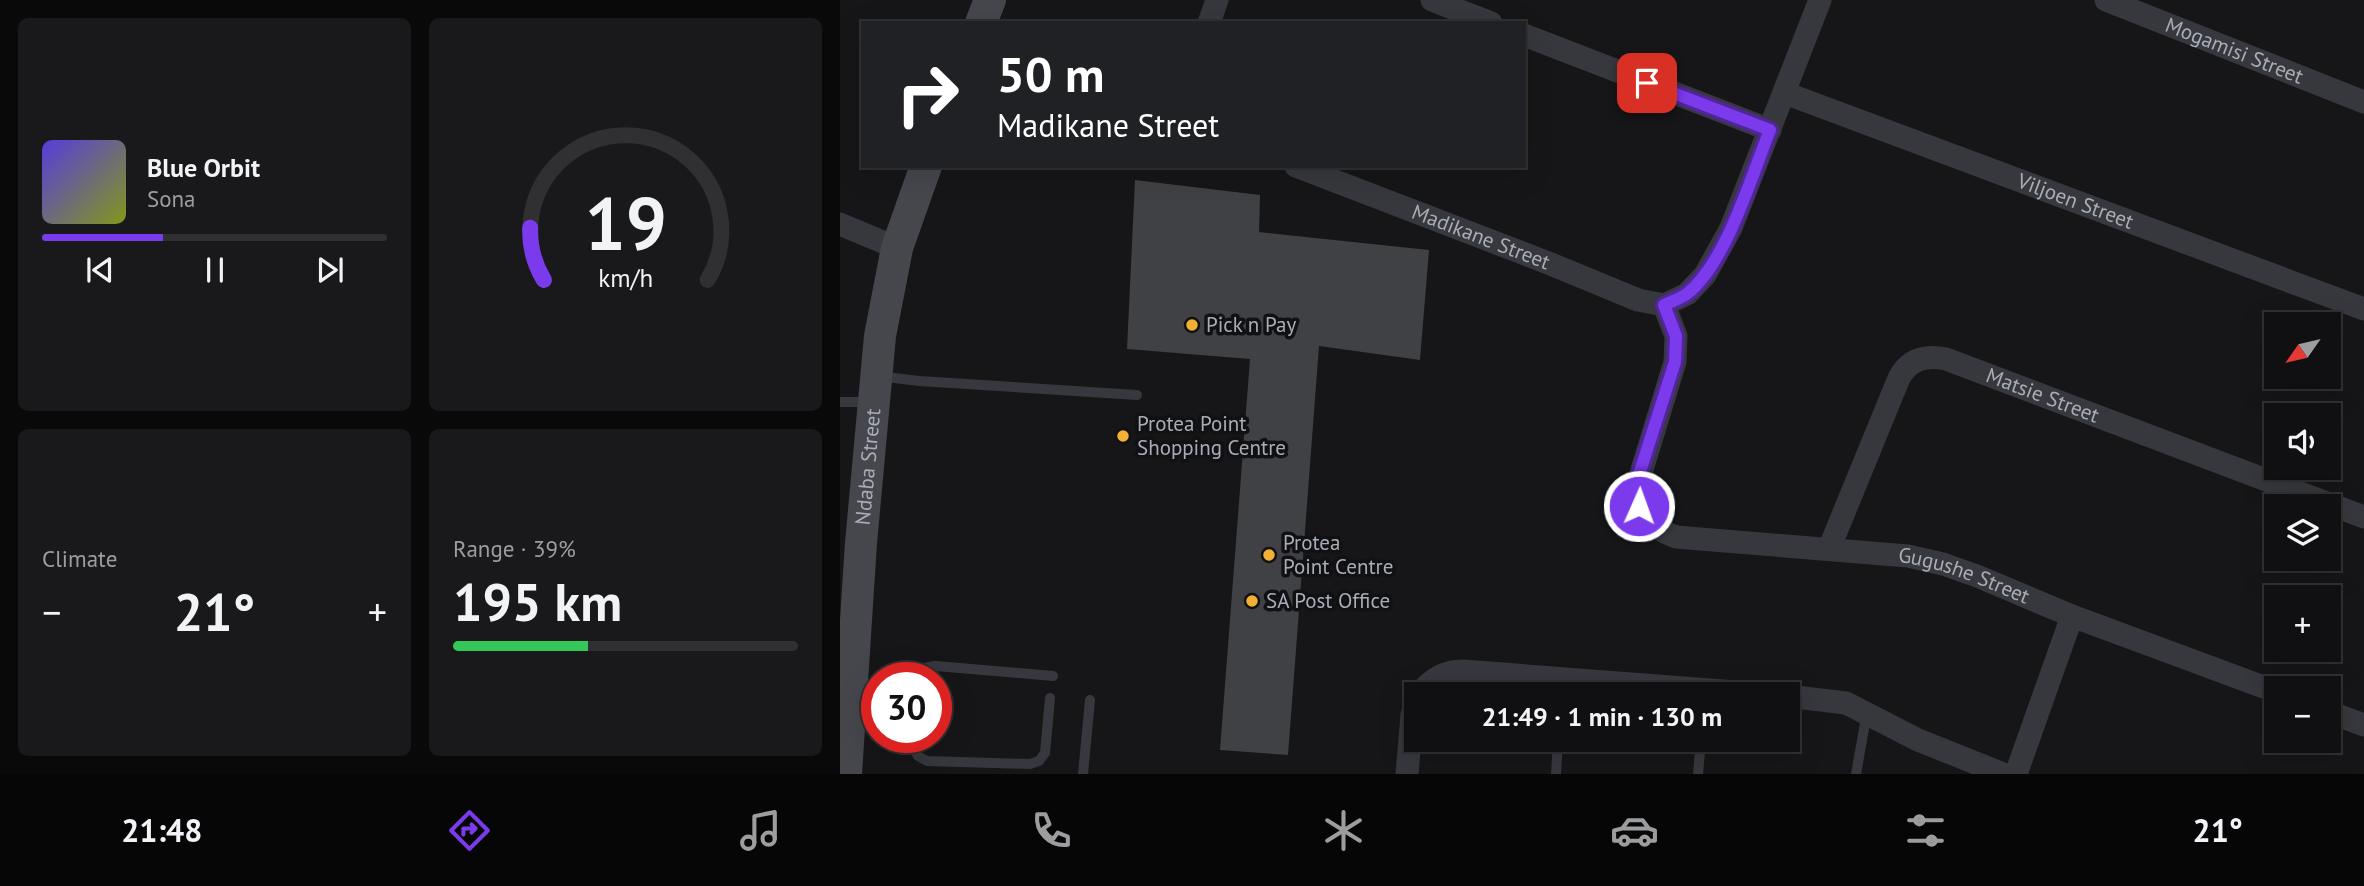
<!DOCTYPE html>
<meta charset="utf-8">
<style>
body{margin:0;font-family:"PT Sans",sans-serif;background:#19191b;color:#f1f3f6;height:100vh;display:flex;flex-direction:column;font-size:26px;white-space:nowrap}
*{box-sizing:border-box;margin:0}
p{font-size:23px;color:#9c9d9f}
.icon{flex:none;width:38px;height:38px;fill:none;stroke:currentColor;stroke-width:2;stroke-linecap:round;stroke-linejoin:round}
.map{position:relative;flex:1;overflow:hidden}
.details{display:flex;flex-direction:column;gap:18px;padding:18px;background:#09090a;width:840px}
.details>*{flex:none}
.hud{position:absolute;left:21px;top:21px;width:665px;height:147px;border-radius:0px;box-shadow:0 7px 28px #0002,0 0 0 2px #303032;background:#202124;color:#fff;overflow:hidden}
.needle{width:46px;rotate:236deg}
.buttons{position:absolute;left:1424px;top:312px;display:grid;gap:14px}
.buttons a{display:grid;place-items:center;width:77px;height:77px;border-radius:0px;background:#101012;box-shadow:0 7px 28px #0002,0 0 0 2px #303032;font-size:35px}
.speed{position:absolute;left:21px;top:662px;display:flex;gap:14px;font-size:35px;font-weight:700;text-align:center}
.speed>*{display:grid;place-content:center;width:91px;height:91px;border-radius:50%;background:#101012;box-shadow:0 7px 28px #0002,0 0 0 2px #303032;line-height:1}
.speed .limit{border:10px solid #d22;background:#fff;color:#111}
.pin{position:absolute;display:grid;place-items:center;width:60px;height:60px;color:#fff;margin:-30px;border-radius:14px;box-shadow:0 4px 10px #0006}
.me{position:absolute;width:77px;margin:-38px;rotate:2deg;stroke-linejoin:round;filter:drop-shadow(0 0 5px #0008)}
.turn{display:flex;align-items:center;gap:24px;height:147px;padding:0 21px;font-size:32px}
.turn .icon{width:91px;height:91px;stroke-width:2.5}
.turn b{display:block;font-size:49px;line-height:60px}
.big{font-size:52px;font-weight:700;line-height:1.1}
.details .tile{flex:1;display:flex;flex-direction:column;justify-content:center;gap:10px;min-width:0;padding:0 24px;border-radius:10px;background:#19191b}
.details .dial{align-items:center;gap:0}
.dial svg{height:182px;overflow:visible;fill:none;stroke:#303032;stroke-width:7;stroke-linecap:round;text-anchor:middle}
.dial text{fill:#f1f3f6;stroke:none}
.song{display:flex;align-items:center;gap:21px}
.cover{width:84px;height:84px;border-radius:10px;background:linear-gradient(135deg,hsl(250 70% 55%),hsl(70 70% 35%))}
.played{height:7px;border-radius:4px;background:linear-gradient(90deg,#7c3aed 35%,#303032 35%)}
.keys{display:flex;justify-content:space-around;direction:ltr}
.heat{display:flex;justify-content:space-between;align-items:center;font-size:38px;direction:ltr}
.charge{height:10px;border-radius:5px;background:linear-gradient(90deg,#34c759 39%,#303032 0)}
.details .tiles{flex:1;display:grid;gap:18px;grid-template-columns:repeat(2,1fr)}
.trip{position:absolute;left:564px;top:682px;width:396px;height:70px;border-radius:0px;background:#101012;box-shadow:0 7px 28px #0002,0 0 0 2px #303032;font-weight:700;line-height:70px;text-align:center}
.menu{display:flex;height:112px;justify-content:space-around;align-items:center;background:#060607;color:#9c9d9f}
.menu .icon{width:49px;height:49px}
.menu .current{color:#7c3aed}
.menu b{font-size:32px;color:#f1f3f6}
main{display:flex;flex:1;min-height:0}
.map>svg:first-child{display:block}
.building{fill:#404145}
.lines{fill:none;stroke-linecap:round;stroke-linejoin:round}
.lane{stroke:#37383d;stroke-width:10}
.street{stroke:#37383d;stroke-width:23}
.secondary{stroke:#45474d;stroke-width:32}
.route-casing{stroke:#51269a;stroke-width:18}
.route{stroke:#7c3aed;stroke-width:12}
.poi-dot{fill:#f2b134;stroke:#111113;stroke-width:2.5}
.labels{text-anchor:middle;stroke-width:7;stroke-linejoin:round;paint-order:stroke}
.street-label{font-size:21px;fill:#a8adb8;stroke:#111113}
.poi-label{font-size:21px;fill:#a8adb8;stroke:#111113;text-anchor:start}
</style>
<main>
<section class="details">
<div class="tiles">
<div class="tile">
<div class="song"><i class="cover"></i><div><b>Blue Orbit</b><p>Sona</p></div></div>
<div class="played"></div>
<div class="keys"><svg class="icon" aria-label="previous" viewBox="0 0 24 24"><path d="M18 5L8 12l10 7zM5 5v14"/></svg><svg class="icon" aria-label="pause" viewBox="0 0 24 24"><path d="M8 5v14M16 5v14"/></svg><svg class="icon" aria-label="next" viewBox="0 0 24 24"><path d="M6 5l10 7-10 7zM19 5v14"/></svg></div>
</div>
<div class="tile dial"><svg viewBox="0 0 100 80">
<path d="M14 69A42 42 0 1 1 86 69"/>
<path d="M14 69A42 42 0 0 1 8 46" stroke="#7c3aed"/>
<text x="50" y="56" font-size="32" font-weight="700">19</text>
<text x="50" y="72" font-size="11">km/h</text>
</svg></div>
<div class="tile"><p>Climate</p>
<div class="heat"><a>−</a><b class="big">21°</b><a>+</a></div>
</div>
<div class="tile"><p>Range · 39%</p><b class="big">195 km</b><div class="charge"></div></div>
</div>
</section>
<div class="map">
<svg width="1524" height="774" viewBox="0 0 1524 774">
<rect width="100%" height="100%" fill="#161618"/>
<path class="building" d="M295,180L420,195L419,232L589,250L580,360L479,346L448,755L380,750L410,359L287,349Z"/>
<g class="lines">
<path class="lane" d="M38,376L79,381L297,395
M0,402H32
M72,677C78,668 86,667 96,666L213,676
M67,737L78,756L87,761L190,764L199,761L205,753L210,698
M243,774L250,700
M716,774L718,740
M858,774L861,740
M1016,774L1027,712"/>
<g class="street">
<path d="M592,0L651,23"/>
<path id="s1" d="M1266,0L1524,102"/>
<path d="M369,23L377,0"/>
<path d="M684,35L930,130"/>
<path id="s2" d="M945,93L1524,309"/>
<path id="s3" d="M456,166L711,264L798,300L824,305L847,294L865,275L891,228L980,0"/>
<path d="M0,224L57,248"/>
<path id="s4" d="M824,305L836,336L835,362L797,486C796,516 810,527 836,537L1068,556L1103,564L1137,576L1232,616L1437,692"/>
<path id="s5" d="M989,549L1059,378C1069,359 1086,355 1106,359L1524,517"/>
<path d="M579,695C590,680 604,671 623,671L935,695"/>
<path d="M947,696L1006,703L1078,740L1163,774"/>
<path d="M1489,712L1524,725"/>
<path d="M567,774L572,715L576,702"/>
<path d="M1176,774L1232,616"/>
</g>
<g class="secondary">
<path d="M141,23L150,0"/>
<path id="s6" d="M6,774L21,543L40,336L57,248L86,166"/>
</g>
</g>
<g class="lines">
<defs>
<path id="route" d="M799,506L796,495L798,478L835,362L836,336L824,305C832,301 842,298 848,293C887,261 911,177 930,130L807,83"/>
</defs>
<use href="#route" class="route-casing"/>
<use href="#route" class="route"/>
</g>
<g class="poi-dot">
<circle cx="352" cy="325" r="7"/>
<circle cx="283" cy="436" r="7"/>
<circle cx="429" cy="555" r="7"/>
<circle cx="412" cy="601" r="7"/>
</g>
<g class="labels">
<g class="street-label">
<text dy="7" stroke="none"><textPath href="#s1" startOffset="138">Mogamisi Street</textPath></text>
<text dy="7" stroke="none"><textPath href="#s2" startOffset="310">Viljoen Street</textPath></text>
<text dy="7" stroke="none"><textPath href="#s3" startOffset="198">Madikane Street</textPath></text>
<text dy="7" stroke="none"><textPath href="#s5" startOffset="343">Matsie Street</textPath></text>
<text dy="7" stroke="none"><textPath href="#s6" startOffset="308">Ndaba Street</textPath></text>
<text dy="7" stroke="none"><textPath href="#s4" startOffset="551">Gugushe Street</textPath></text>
</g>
<g class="poi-label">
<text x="366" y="332">Pick n Pay</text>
<text x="297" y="431">Protea Point<tspan x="297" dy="24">Shopping Centre</tspan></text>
<text x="443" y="550">Protea<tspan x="443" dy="24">Point Centre</tspan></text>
<text x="426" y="608">SA Post Office</text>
</g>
</g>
</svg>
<div class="buttons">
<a><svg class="needle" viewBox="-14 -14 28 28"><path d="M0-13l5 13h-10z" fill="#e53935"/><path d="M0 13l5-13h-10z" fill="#9c9d9f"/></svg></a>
<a><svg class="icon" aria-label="sound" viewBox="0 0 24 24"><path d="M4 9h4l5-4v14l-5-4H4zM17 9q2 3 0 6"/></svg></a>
<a><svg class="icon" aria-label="layers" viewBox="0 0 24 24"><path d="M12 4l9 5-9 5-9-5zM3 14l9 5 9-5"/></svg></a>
<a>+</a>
<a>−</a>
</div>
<div class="speed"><div class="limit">30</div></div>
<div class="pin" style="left:807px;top:83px;background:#d93025"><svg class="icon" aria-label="arrive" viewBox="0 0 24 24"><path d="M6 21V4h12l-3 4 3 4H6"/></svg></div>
<svg class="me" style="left:799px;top:506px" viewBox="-20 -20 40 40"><circle r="17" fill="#7c3aed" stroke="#fff" stroke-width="3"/><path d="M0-11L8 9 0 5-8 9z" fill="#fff"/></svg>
<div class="trip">21:49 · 1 min · 130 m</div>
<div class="hud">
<div class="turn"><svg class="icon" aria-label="right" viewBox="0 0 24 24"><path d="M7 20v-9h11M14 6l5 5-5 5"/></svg><div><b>50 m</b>Madikane Street</div></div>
</div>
</div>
</main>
<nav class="menu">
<b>21:48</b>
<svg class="icon current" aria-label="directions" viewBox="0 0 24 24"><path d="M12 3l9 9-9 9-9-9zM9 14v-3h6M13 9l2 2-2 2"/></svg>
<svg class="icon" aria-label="music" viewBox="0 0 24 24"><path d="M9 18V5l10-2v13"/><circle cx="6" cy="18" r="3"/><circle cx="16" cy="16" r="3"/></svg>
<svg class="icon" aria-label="phone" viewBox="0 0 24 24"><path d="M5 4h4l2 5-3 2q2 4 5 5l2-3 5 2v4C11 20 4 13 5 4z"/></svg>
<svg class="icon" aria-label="climate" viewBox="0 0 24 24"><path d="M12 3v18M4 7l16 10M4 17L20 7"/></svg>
<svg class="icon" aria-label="car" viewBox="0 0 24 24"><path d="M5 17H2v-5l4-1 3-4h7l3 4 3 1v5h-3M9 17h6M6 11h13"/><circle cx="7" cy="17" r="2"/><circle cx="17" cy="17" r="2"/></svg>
<svg class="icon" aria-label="filters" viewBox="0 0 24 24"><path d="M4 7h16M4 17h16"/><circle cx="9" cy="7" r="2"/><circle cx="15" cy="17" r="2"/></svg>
<b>21°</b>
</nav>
